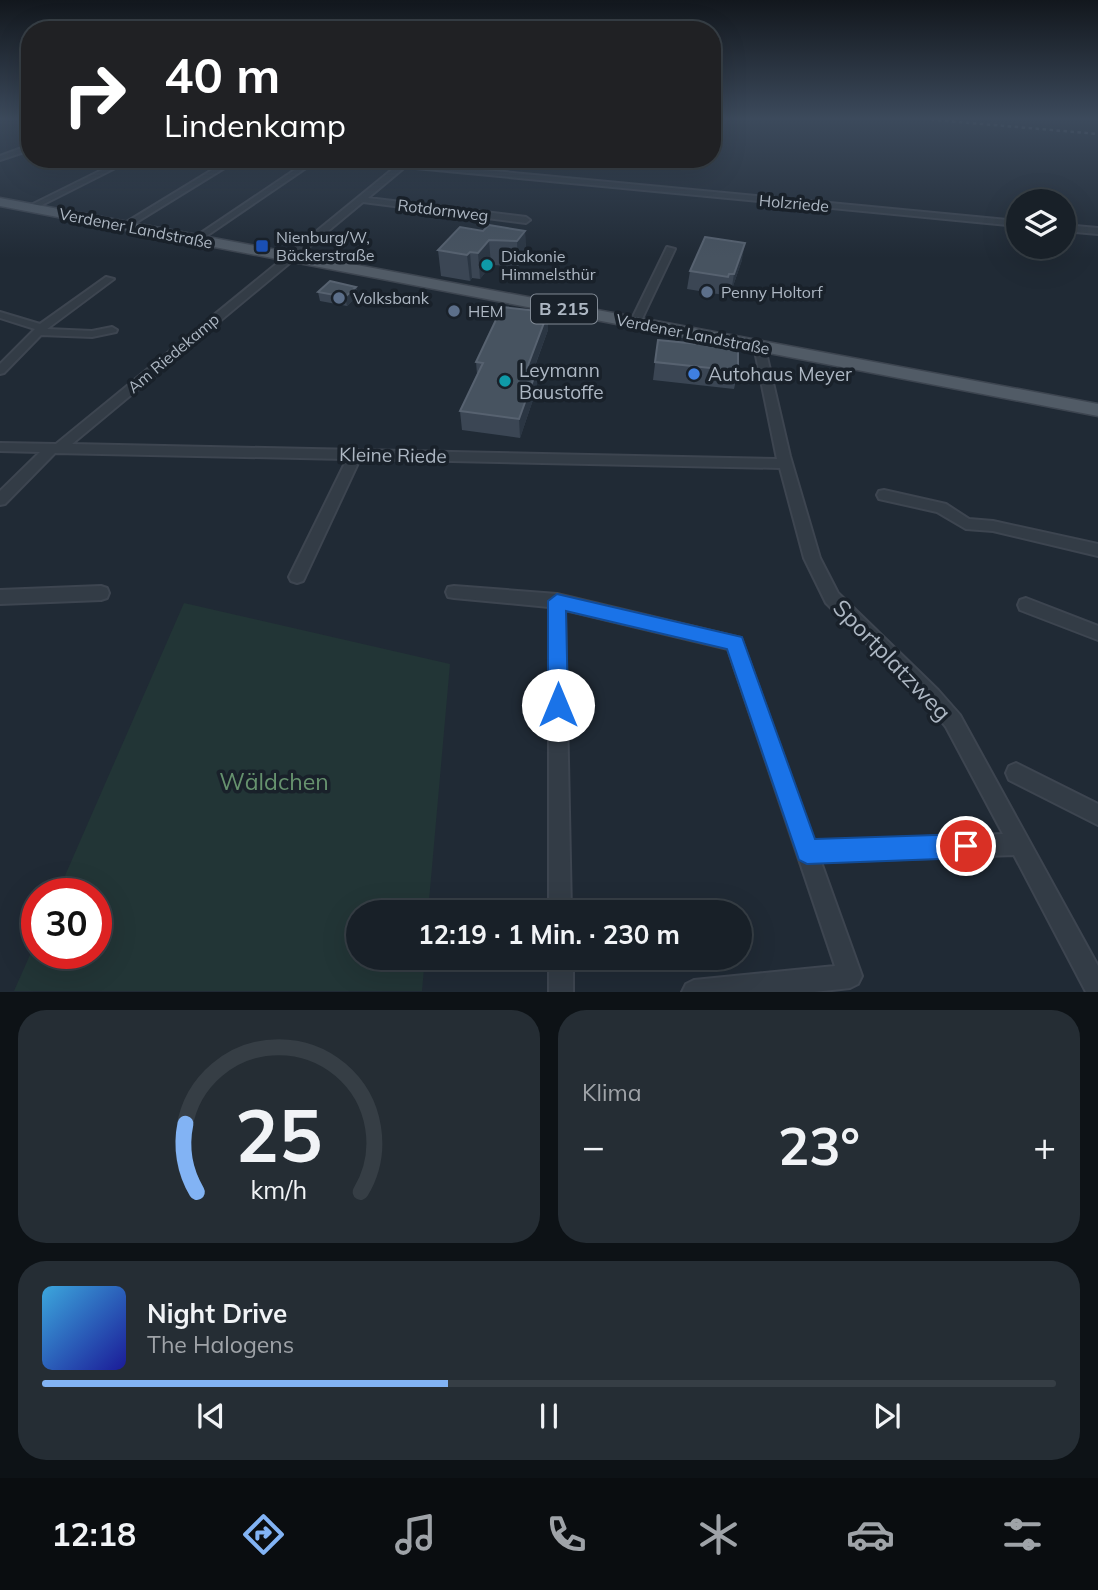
<!DOCTYPE html>
<html lang="de">
<meta charset="utf-8">
<style>
body{margin:0;font-family:Mulish,sans-serif;background:#252d34;color:#f1f3f6;height:100vh;display:flex;flex-direction:column;font-size:26px;white-space:nowrap}
*{box-sizing:border-box;margin:0}
p{font-size:23px;color:#9fa3a8}
.icon{flex:none;width:38px;height:38px;fill:none;stroke:currentColor;stroke-width:2;stroke-linecap:round;stroke-linejoin:round}
.map{position:relative;height:992px;overflow:hidden}
.details{display:flex;flex-direction:column;gap:18px;padding:18px;background:#0d1216;flex:1}
.details>*{flex:none}
.hud{position:absolute;left:21px;top:21px;width:700px;height:147px;border-radius:28px;box-shadow:0 7px 28px #0002,0 0 0 2px #363e45;background:#202124;color:#fff;overflow:hidden}
.controls{position:absolute;left:1006px;top:189px;display:grid;gap:14px}
.controls a{display:grid;place-items:center;width:70px;height:70px;border-radius:50%;background:#182028;box-shadow:0 7px 28px #0002,0 0 0 2px #363e45;font-size:35px}
.speed{position:absolute;left:21px;top:878px;display:flex;gap:14px;font-size:35px;font-weight:700;text-align:center}
.speed>*{display:grid;place-content:center;width:91px;height:91px;border-radius:50%;background:#182028;box-shadow:0 7px 28px #0002,0 0 0 2px #363e45;line-height:1}
.speed .limit{border:10px solid #d22;background:#fff;color:#111}
.pin{position:absolute;display:grid;place-items:center;width:60px;height:60px;color:#fff;margin:-30px;border:4px solid #fff;border-radius:50%;box-shadow:0 2px 7px #0007}
.me{position:absolute;width:77px;margin:-38px;rotate:0deg;stroke-linejoin:round;filter:drop-shadow(0 0 5px #0008)}
.turn{display:flex;align-items:center;gap:24px;height:147px;padding:0 28px;font-size:32px}
.turn .icon{width:91px;height:91px;stroke-width:2.5}
.turn b{display:block;font-size:49px;line-height:60px}
.big{font-size:52px;font-weight:700;line-height:1.1}
.details .card{flex:1;display:flex;flex-direction:column;justify-content:center;gap:10px;min-width:0;padding:0 24px;border-radius:28px;background:#252d34}
.details .dial{align-items:center;gap:0}
.dial svg{height:182px;overflow:visible;fill:none;stroke:#363e45;stroke-width:7;stroke-linecap:round;text-anchor:middle}
.dial text{fill:#f1f3f6;stroke:none}
.song{display:flex;align-items:center;gap:21px}
.cover{width:84px;height:84px;border-radius:10px;background:linear-gradient(135deg,hsl(200 70% 55%),hsl(240 70% 35%))}
.played{height:7px;border-radius:4px;background:linear-gradient(90deg,#82b3f4 40%,#363e45 40%)}
.keys{display:flex;justify-content:space-around;direction:ltr}
.heat{display:flex;justify-content:space-between;align-items:center;font-size:38px;direction:ltr}
.details .tiles{flex:1;display:grid;gap:18px;grid-template-columns:1fr 1fr}
.card:last-child{grid-column:span 2}
.trip{position:absolute;left:346px;top:900px;width:406px;height:70px;border-radius:35px;background:#182028;box-shadow:0 7px 28px #0002,0 0 0 2px #363e45;font-weight:700;line-height:70px;text-align:center}
.dock{display:flex;height:112px;justify-content:space-around;align-items:center;background:#0a0d10;color:#9fa3a8}
.dock .icon{width:49px;height:49px}
.dock .current{color:#82b3f4}
.dock b{font-size:32px;color:#f1f3f6}
.map>svg:first-child{display:block}
.green{fill:#223536}
.lines{fill:none;stroke-linecap:round;stroke-linejoin:round}
.minor-casing{stroke:#3d4550;stroke-width:4}
.primary-casing{stroke:#3d4550;stroke-width:3}
.minor{fill:#333c46;fill-rule:evenodd}
.primary{fill:#515b66;fill-rule:evenodd}
.rail{stroke:#55606d;stroke-width:2.5;stroke-dasharray:3.5 3.5;stroke-linecap:butt}
.wall{fill:#3b4654}
.shaded-wall{fill:#2b3643}
.building{fill:#475360;stroke:#576270;stroke-width:2}
.route{fill:#1a73e8;stroke:#114b97;stroke-width:2}
.transit-dot{fill:#1a4fb4;stroke:#19212a;stroke-width:2.5}
.culture-dot{fill:#0f9aa8;stroke:#19212a;stroke-width:2.5}
.service-dot{fill:#5c6f8a;stroke:#19212a;stroke-width:2.5}
.shop-dot{fill:#3f7fe0;stroke:#19212a;stroke-width:2.5}
.labels{text-anchor:middle;stroke-width:7;stroke-linejoin:round;paint-order:stroke}
.far-street-label{font-size:16px;fill:#adb7c3;stroke:#19212a}
.far-poi-label{font-size:16px;fill:#adb7c3;stroke:#19212a;text-anchor:start}
.shield{fill:#19212a;stroke:#818a95;stroke-width:2}
.shield-label{font-size:18px;font-weight:bold;fill:#adb7c3}
.poi-label{font-size:19px;fill:#adb7c3;stroke:#19212a;text-anchor:start}
.street-label{font-size:19px;fill:#adb7c3;stroke:#19212a}
.near-street-label{font-size:23px;fill:#adb7c3;stroke:#19212a}
.near-park-label{font-size:23px;fill:#66926e;stroke:#19212a}
</style>
<div class="map">
<svg width="1098" height="992" viewBox="0 0 1098 992">
<rect width="100%" height="100%" fill="#202a35"/>
<path class="green" d="M184,603L450,664L428,912H359V957H425L422,991H14L37,939V954H96V894H57Z"/>
<g class="lines">
<defs>
<path id="minor" d="M30,145V150L0,160V156Z
M124,159H133L32,210L25,208Z
M230,159H239L127,228L120,226Z
M311,159H319L199,241L192,239Z
M405,159H412L409,163L1018,221V226L405,167L368,198L526,217L530,220L526,223L363,202L72,444L777,459L754,346L756,344H764L790,456L820,558L838,593L938,690L960,715L1098,966V992H1086L1014,855L821,862L862,976L858,984L850,988L814,992H682L686,984L694,980L835,966L728,649L565,610L571,912H549V607L454,598L448,597L446,592L448,587L454,586L557,594L741,638L814,841L1003,834L946,727L926,702L826,603L804,558L780,468L360,459L305,577L303,581L297,583L291,581L289,577L347,459L55,453L5,504L0,505V491L40,452L0,451V443L56,444Z
M1064,225L1098,228V234L1064,231Z
M667,247L675,249L640,323L635,326L631,325L630,323Z
M106,277L114,279L47,329L92,331L112,327L117,330L116,332L92,337L41,335L4,373L0,374V364L35,329L0,318V312L40,324Z
M884,490L946,504L969,519L993,521L1098,544V556L993,531L966,529L937,512L879,499L877,495L879,491Z
M101,586L107,588L109,593L107,598L101,600L0,604V590Z
M1026,598L1098,626V640L1020,610L1018,605L1020,600Z
M1016,763L1098,804V825L1009,780L1006,773L1009,766Z
M549,957H573V992H549Z"/>
<path id="primary" d="M0,198L1098,404V416L0,206Z"/>
</defs>
<use href="#minor" class="minor-casing"/>
<use href="#primary" class="primary-casing"/>
<use href="#minor" class="minor"/>
<use href="#primary" class="primary"/>
<path class="rail" d="M924,119L1098,134"/>
</g>
<path class="wall" d="M483,231H525L526,256L518,266L491,265L480,279L472,278L470,281L441,276L438,250Z
M742,260L731,292L726,291L724,295L687,289L690,271Z
M356,287L358,295L347,306L320,301L318,292Z
M548,312V330L534,369L537,388L520,438L462,430L460,411L477,374L476,362Z
M658,340L738,371L734,389L653,380Z"/>
<path class="shaded-wall" d="M525,231L526,256L518,266L517,241Z
M489,240L491,265L480,279L478,253Z
M745,243L742,260L731,292L734,274Z
M470,252L472,278L470,281L467,255Z
M356,287L358,295L347,306L345,297Z
M548,312V330L527,387V368Z
M537,369V388L520,438L519,419Z"/>
<path class="building" d="M489,225L525,231L517,241L489,240L478,253L470,252L467,255L438,250L460,227L483,231Z
M705,237L745,243L734,274H729L728,277L690,271Z
M330,281L356,287L345,297L318,292Z
M502,307L548,312L527,368L537,369L519,419L460,411L483,363L476,362Z
M658,340L738,348V371L655,362Z"/>
<linearGradient id="sky" x2="0" y2="1"><stop stop-color="#12171d"/><stop offset="0.46" stop-color="#3c4a5c"/><stop offset="1" stop-color="#3c4a5c" stop-opacity="0"/></linearGradient>
<rect width="1098" height="258" fill="url(#sky)"/>
<path class="route" d="M557,594L742,637L815,839L966,834L974,838L978,846L974,855L966,858L807,864L799,860L727,649L566,611L568,705L565,712L558,714L551,712L548,705V601Z"/>
<rect class="transit-dot" x="255" y="239" width="14" height="14" rx="3.5"/>
<g class="culture-dot">
<circle cx="487" cy="265" r="7"/>
<circle cx="505" cy="381" r="7"/>
</g>
<g class="service-dot">
<circle cx="707" cy="292" r="7"/>
<circle cx="339" cy="298" r="7"/>
<circle cx="454" cy="311" r="7"/>
</g>
<circle class="shop-dot" cx="694" cy="374" r="7"/>
<g class="labels">
<g class="far-street-label">
<text transform="translate(794 203) rotate(5)" y="6">Holzriede</text>
<text transform="translate(443 210) rotate(7)" y="6">Rotdornweg</text>
<text transform="translate(136 228) rotate(11)" y="6">Verdener Landstraße</text>
<text transform="translate(693 334) rotate(11)" y="6">Verdener Landstraße</text>
<text transform="translate(173 353) rotate(-40)" y="6">Am Riedekamp</text>
</g>
<g class="far-poi-label">
<text x="276" y="243">Nienburg/W,<tspan x="276" dy="18">Bäckerstraße</tspan></text>
<text x="501" y="262">Diakonie<tspan x="501" dy="18">Himmelsthür</tspan></text>
<text x="721" y="298">Penny Holtorf</text>
<text x="353" y="304">Volksbank</text>
<text x="468" y="317">HEM</text>
</g>
<rect class="shield" x="531" y="294.5" width="66" height="29" rx="5"/>
<g class="shield-label">
<text x="564" y="315">B 215</text>
</g>
<g class="poi-label">
<text x="519" y="377">Leymann<tspan x="519" dy="22">Baustoffe</tspan></text>
<text x="708" y="381">Autohaus Meyer</text>
</g>
<g class="street-label">
<text transform="translate(393 455) rotate(1)" y="7">Kleine Riede</text>
</g>
<g class="near-street-label">
<text transform="translate(892 660) rotate(46)" y="8">Sportplatzweg</text>
</g>
<g class="near-park-label">
<text x="274" y="790">Wäldchen</text>
</g>
</g>
</svg>
<div class="controls">
<a><svg class="icon" aria-label="layers" viewBox="0 0 24 24"><path d="M12 4l9 5-9 5-9-5zM3 14l9 5 9-5"/></svg></a>
</div>
<div class="speed"><div class="limit">30</div></div>
<div class="pin" style="left:966px;top:846px;background:#d93025"><svg class="icon" aria-label="arrive" viewBox="0 0 24 24"><path d="M6 21V4h12l-3 4 3 4H6"/></svg></div>
<svg class="me" style="left:558px;top:705px" viewBox="-20 -20 40 40"><circle r="19" fill="#fff"/><path d="M0-13L10 11 0 6-10 11z" fill="#1a73e8"/></svg>
<div class="trip">12:19 · 1 Min. · 230 m</div>
<div class="hud">
<div class="turn"><svg class="icon" aria-label="right" viewBox="0 0 24 24"><path d="M7 20v-9h11M14 6l5 5-5 5"/></svg><div><b>40 m</b>Lindenkamp</div></div>
</div>
</div>
<section class="details">
<div class="tiles">
<div class="card dial"><svg viewBox="0 0 100 80">
<path d="M14 69A42 42 0 1 1 86 69"/>
<path d="M14 69A42 42 0 0 1 9 39" stroke="#82b3f4"/>
<text x="50" y="56" font-size="32" font-weight="700">25</text>
<text x="50" y="72" font-size="11">km/h</text>
</svg></div>
<div class="card"><p>Klima</p>
<div class="heat"><a>−</a><b class="big">23°</b><a>+</a></div>
</div>
<div class="card">
<div class="song"><i class="cover"></i><div><b>Night Drive</b><p>The Halogens</p></div></div>
<div class="played"></div>
<div class="keys"><svg class="icon" aria-label="previous" viewBox="0 0 24 24"><path d="M18 5L8 12l10 7zM5 5v14"/></svg><svg class="icon" aria-label="pause" viewBox="0 0 24 24"><path d="M8 5v14M16 5v14"/></svg><svg class="icon" aria-label="next" viewBox="0 0 24 24"><path d="M6 5l10 7-10 7zM19 5v14"/></svg></div>
</div>
</div>
</section>
<nav class="dock">
<b>12:18</b>
<svg class="icon current" aria-label="directions" viewBox="0 0 24 24"><path d="M12 3l9 9-9 9-9-9zM9 14v-3h6M13 9l2 2-2 2"/></svg>
<svg class="icon" aria-label="music" viewBox="0 0 24 24"><path d="M9 18V5l10-2v13"/><circle cx="6" cy="18" r="3"/><circle cx="16" cy="16" r="3"/></svg>
<svg class="icon" aria-label="phone" viewBox="0 0 24 24"><path d="M5 4h4l2 5-3 2q2 4 5 5l2-3 5 2v4C11 20 4 13 5 4z"/></svg>
<svg class="icon" aria-label="climate" viewBox="0 0 24 24"><path d="M12 3v18M4 7l16 10M4 17L20 7"/></svg>
<svg class="icon" aria-label="car" viewBox="0 0 24 24"><path d="M5 17H2v-5l4-1 3-4h7l3 4 3 1v5h-3M9 17h6M6 11h13"/><circle cx="7" cy="17" r="2"/><circle cx="17" cy="17" r="2"/></svg>
<svg class="icon" aria-label="filters" viewBox="0 0 24 24"><path d="M4 7h16M4 17h16"/><circle cx="9" cy="7" r="2"/><circle cx="15" cy="17" r="2"/></svg>
</nav>
